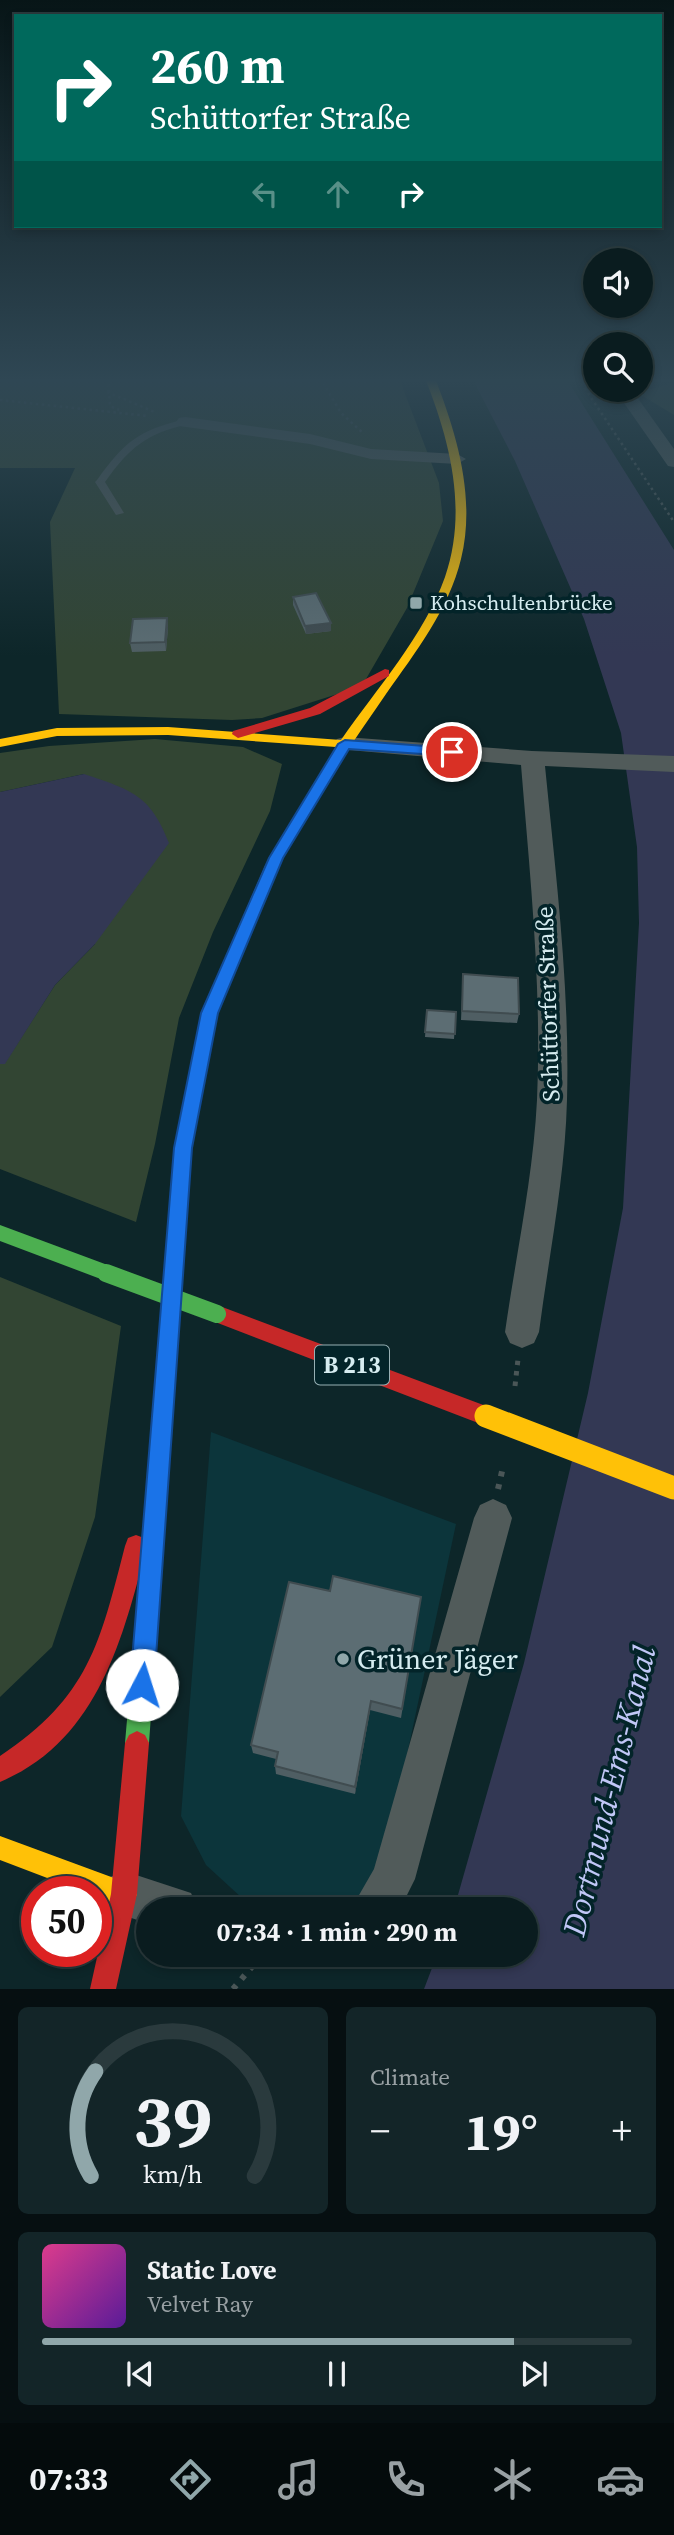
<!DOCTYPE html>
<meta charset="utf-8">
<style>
body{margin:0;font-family:"Source Serif 4",serif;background:#132528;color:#f1f3f6;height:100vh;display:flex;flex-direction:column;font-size:26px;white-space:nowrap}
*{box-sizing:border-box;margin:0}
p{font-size:23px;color:#99a1a4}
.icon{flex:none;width:38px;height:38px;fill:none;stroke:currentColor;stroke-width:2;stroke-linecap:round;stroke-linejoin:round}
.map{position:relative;height:1989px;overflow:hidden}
.drawer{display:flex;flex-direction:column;gap:18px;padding:18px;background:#060f11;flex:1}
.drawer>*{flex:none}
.top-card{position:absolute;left:14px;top:14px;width:648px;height:214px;border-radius:0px;box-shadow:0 4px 10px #0003,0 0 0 2px #2a3a3d;background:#00695c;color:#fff;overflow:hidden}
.controls{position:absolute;left:583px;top:248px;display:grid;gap:14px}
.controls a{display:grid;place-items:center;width:70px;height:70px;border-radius:50%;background:#0a1c1f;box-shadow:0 4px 10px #0003,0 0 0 2px #2a3a3d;font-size:35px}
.speed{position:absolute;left:21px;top:1876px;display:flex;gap:14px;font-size:35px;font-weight:700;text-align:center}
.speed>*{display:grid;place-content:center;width:91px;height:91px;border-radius:50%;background:#0a1c1f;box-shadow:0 4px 10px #0003,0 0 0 2px #2a3a3d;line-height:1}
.speed .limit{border:10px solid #d22;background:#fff;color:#111}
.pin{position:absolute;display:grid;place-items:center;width:60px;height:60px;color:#fff;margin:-30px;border:4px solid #fff;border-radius:50%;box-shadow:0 2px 7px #0007}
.me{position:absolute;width:77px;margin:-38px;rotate:5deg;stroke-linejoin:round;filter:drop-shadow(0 0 5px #0008)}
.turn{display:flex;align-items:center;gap:24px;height:147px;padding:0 21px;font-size:32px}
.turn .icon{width:91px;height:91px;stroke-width:2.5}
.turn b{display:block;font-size:49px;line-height:60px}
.lanes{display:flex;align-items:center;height:66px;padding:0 21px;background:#0003;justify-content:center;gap:35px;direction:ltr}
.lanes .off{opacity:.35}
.big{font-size:52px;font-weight:700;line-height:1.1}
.drawer .widget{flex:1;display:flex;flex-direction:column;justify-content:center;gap:10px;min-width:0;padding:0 24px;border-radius:10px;background:#132528}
.drawer .dial{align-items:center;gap:0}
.dial svg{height:182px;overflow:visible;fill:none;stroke:#2a3a3d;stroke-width:7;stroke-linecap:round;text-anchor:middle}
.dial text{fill:#f1f3f6;stroke:none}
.song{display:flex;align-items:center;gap:21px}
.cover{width:84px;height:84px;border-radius:10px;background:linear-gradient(135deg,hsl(330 70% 55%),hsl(270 70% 35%))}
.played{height:7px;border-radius:4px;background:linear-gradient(90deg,#90a7aa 80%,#2a3a3d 80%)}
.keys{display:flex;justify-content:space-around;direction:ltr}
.heat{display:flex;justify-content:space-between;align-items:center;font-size:38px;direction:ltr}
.drawer .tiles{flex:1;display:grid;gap:18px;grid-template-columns:1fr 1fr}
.widget:last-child{grid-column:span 2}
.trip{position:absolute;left:136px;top:1897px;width:402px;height:70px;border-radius:35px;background:#0a1c1f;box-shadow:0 4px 10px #0003,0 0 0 2px #2a3a3d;font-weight:700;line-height:70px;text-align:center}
.menu{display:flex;height:112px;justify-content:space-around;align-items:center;background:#040b0c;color:#99a1a4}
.menu .icon{width:49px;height:49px}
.menu .current{color:#90a7aa}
.menu b{font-size:32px;color:#f1f3f6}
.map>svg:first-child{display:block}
.built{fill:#0c353b}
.green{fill:#324533}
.water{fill:#333854}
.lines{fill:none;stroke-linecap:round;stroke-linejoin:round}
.path-far2{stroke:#4a5657;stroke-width:2.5;stroke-dasharray:2.5 3.5;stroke-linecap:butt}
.path-far1{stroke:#4a5657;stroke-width:5;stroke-dasharray:4.5 6;stroke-linecap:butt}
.path{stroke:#4a5657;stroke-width:6;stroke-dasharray:5 8;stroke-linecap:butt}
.lane{fill:#515b5a;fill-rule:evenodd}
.street{fill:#515b5a;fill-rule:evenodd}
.fast{fill:#4caf50;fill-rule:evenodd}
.slow{fill:#ffc107;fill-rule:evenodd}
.jam{fill:#c62828;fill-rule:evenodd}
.fast-bridge{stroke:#4caf50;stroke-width:18}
.slow-bridge{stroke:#ffc107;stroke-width:23}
.wall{fill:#4f5e63}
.shaded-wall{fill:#404c50}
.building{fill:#5c6d73;stroke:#404c50;stroke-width:2}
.route{fill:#1a73e8;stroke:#114b97;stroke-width:2}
.poi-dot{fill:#90a7aa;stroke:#032429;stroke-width:2.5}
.labels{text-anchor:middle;stroke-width:7;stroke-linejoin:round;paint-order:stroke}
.far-poi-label{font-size:21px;fill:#d6ecf0;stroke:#032429;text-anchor:start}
.shield{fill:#032429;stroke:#97b0b4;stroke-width:2}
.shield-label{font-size:23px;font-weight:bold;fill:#d6ecf0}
.street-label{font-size:24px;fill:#d6ecf0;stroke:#032429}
.near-poi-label{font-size:28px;fill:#d6ecf0;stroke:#032429;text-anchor:start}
.near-water-label{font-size:32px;font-style:italic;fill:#c1c7f7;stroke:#032429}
</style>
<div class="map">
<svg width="674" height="1989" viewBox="0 0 674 1989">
<rect width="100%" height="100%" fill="#0d2629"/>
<path class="built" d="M211,1432L456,1524L387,1849L364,1901L351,1909H254L206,1865L181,1816Z"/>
<path class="green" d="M0,378H399L439,483L443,521L407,608L366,679L347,691L262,718L232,720L59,714L50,522L75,468H0Z
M674,382V415L638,393Z
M155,739L243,747L282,764L270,811L213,932L179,1018L155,1144L136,1222L0,1169V1064L5,1063L55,985L95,944L84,774L0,792V753L49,746Z
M0,1277L121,1326L95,1517L52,1647L0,1697Z"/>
<path class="water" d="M472,378H566L674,550V1989H424L437,1955H527V1909H454L524,1663L588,1393L623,1208L639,923L637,847L621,733L584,619L515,461Z
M84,774C131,790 150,794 169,843L95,944L55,985L5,1064H0V792Z"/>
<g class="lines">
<path class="path-far2" d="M108,378L110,406L119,410
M320,378L341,413L364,434
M578,378L674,522
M107,392L157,413
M0,400L148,416"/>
<path class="path-far1" d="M515,1386L518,1359"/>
<path class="path" d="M498,1489L503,1467
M233,1989L262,1955"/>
<path class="lane" d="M185,419L189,422L188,424C146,434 130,447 105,482L124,513L116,515L95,482L97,480C125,441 138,431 185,419Z"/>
<path class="street" d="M615,390H632L674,449V467L668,466Z
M185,417L310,434L371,449L457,454L466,459L457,464L371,459L310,444L179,426L176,422L179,418Z
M345,737L532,751L674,756V772L545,766C556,877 570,988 567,1100C565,1178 549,1255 539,1332L534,1343L522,1348L510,1343L505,1332C516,1255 533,1178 537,1100C542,988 530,876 521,765L337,749L333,744L337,739Z
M493,1499L506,1505L512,1518L415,1879L400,1909H351L374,1869L474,1518L480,1505Z
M124,1871L191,1893L198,1909H149V1924L108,1910L101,1894L108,1878Z"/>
<path class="fast" d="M0,1225L113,1267L115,1273L113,1279L106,1281L0,1241Z
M173,1282L180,1285L182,1291L149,1743L145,1751L137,1755L129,1751L125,1743L164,1291L166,1285Z"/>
<path class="slow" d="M425,378H435C457,435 476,498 461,559C449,609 415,653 386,694C366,723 346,752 327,782C309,812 290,843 275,875C265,896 259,919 248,939H238L235,935L265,866L336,747L168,735L57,736L0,747V739L57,728L168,727L341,740C377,688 424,636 445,577C468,510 450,441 425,378Z
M0,1836L133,1885L137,1894L133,1903L124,1907L96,1896V1892H84L0,1860Z"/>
<path class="jam" d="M385,669L389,670V676L320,714L238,738L232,734L233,731L310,708Z
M243,930L251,935L217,1013L192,1148L182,1291L180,1297L173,1300L166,1297L164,1291L174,1148L201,1013L235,935Z
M217,1305L486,1406L493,1409L496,1416L493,1423L486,1426L210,1320L207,1314L210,1308Z
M136,1535L144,1538L147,1546C123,1638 98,1741 0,1782V1756C89,1697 100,1643 125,1546L128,1538Z
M137,1731L145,1735L149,1743L137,1894L116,1989H90L111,1894L125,1743L129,1735Z"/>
<path class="fast-bridge" d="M106,1273L217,1314"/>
<path class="slow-bridge" d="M486,1416L674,1488"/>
</g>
<path class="wall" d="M293,597L331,623V631L306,634L293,605Z
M167,618L168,628L166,651L132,652L130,643Z
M463,974L519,1014L517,1023L461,1020Z
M427,1010L456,1012L454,1039L425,1037Z
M330,1591L421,1597L401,1718L370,1710L355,1794L276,1774L275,1766L276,1759L253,1753L251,1745Z"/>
<path class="shaded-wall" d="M167,618L168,628L166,651L165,642Z
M331,623V631L306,634L305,626Z
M371,1701L370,1710L355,1794V1787Z"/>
<path class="building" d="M316,593L331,623L305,626L293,597Z
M167,618L165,642L130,643L133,619Z
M463,974L518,978L519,1014L462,1011Z
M427,1010L456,1012L455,1034L425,1032Z
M333,1576L421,1597L402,1709L371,1701L355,1787L275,1766L278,1752L251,1745L289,1582L330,1591Z"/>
<linearGradient id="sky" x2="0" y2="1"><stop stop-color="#071517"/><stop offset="0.58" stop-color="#2f4754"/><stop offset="1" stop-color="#2f4754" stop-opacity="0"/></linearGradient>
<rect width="674" height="656" fill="url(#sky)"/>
<path class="route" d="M345,740L452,748L459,752L452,756L349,749L283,858L218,1013L192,1148L154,1685L150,1693L142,1697L134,1693L130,1685L174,1148L201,1013L269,858L338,744Z"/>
<g class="poi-dot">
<rect x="409" y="596" width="14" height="14" rx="3.5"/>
<circle cx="343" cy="1659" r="7"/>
</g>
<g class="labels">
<g class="far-poi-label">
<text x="430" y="610">Kohschultenbrücke</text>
</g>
<rect class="shield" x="315" y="1345.5" width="74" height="39" rx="5"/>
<g class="shield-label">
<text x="352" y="1373">B 213</text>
</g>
<g class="street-label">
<text transform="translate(548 1004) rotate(-92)" y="8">Schüttorfer Straße</text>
</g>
<g class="near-poi-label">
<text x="357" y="1669">Grüner Jäger</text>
</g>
<g class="near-water-label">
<text transform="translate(609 1791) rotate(-76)" y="11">Dortmund-Ems-Kanal</text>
</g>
</g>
</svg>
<div class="controls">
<a><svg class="icon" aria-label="sound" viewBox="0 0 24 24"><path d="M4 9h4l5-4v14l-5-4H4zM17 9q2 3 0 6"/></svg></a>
<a><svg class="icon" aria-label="search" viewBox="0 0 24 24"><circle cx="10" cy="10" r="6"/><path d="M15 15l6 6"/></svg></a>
</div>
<div class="speed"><div class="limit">50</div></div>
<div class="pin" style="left:452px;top:752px;background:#d93025"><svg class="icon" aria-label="arrive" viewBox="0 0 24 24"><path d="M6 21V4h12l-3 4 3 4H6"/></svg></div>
<svg class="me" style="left:142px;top:1685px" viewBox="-20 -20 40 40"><circle r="19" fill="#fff"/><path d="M0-13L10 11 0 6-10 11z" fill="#1a73e8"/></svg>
<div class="trip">07:34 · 1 min · 290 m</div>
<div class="top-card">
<div class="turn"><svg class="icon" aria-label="right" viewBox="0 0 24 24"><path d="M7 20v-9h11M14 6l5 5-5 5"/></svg><div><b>260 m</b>Schüttorfer Straße</div></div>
<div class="lanes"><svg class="icon off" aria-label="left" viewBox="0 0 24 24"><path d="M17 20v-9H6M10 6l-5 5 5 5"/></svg><svg class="icon off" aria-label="ahead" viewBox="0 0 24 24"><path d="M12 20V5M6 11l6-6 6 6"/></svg><svg class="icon" aria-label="right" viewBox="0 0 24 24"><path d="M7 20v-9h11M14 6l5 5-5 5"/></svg></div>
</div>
</div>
<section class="drawer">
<div class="tiles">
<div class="widget dial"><svg viewBox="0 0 100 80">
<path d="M14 69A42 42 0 1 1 86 69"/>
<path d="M14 69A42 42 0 0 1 16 23" stroke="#90a7aa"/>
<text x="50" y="56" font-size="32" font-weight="700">39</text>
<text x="50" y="72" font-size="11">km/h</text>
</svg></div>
<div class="widget"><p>Climate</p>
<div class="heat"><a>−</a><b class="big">19°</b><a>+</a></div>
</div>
<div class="widget">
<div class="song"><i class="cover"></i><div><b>Static Love</b><p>Velvet Ray</p></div></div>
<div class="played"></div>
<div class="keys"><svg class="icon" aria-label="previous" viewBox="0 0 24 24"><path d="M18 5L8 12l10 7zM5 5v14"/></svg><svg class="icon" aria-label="pause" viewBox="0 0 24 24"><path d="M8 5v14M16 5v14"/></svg><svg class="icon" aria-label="next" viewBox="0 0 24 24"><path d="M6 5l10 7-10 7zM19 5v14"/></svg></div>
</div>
</div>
</section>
<nav class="menu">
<b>07:33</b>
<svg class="icon current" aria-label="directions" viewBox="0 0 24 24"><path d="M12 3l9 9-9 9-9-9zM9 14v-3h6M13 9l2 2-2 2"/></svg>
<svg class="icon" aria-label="music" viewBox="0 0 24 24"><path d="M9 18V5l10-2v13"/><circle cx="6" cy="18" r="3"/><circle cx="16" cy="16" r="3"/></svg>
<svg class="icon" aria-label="phone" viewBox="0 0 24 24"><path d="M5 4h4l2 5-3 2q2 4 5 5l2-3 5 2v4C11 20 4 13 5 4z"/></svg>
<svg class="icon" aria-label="climate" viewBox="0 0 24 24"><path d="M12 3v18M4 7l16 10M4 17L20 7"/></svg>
<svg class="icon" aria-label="car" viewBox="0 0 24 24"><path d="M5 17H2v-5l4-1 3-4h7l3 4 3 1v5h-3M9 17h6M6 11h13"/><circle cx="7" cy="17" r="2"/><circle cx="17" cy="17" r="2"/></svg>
</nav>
